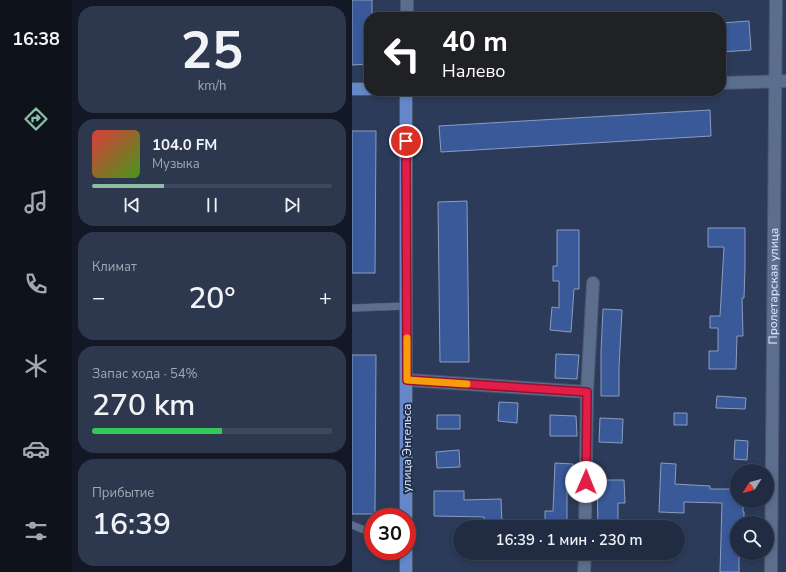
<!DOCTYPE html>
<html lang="ru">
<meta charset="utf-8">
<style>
body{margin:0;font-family:"Nunito Sans",sans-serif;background:#2d384e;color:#f1f3f6;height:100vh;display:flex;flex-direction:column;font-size:15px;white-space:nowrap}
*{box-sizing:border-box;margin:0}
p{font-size:13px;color:#a2a7b2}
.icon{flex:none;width:22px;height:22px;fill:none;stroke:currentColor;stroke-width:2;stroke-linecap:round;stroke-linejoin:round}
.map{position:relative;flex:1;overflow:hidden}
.drawer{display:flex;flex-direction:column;gap:6px;padding:6px;background:#121825;width:280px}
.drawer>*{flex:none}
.banner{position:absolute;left:12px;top:12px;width:362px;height:84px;border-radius:16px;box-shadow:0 2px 6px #0003,0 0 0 1px #3e485c;background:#202124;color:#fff;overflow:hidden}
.needle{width:26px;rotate:233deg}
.tools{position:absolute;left:378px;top:464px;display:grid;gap:8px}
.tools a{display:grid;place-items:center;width:44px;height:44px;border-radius:50%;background:#212c43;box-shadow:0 2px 6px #0003,0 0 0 1px #3e485c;font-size:20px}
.speed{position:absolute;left:12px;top:508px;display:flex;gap:8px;font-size:20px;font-weight:700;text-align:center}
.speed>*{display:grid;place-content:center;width:52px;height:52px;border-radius:50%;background:#212c43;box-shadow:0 2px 6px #0003,0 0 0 1px #3e485c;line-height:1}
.speed .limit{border:6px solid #d22;background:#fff;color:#111}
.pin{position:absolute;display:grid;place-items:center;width:34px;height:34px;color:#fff;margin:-17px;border:2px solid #fff;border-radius:50%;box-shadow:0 1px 4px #0007}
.me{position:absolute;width:44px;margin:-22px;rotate:1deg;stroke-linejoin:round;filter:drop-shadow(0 0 3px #0008)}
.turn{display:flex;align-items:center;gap:14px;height:84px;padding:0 12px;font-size:18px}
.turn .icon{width:52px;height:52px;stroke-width:2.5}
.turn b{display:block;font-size:28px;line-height:34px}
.big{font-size:30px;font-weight:600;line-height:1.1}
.drawer .widget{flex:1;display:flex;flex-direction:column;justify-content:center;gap:6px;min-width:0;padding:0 14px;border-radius:16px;background:#2d384e}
.drawer .dial{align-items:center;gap:0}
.dial b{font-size:52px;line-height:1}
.song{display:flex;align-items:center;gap:12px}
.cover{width:48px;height:48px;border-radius:6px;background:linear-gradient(135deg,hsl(0 70% 55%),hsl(100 70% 35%))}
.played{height:4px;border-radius:2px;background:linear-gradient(90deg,#8abfa5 30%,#3e485c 30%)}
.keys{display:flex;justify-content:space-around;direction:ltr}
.heat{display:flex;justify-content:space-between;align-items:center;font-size:22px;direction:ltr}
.charge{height:6px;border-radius:3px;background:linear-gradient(90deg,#34c759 54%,#3e485c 0)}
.trip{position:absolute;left:101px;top:520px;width:232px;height:40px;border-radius:20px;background:#212c43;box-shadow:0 2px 6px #0003,0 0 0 1px #3e485c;font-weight:600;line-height:40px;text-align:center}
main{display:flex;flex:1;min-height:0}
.tab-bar{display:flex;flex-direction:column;width:72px;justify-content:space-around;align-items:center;background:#0d121b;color:#a2a7b2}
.tab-bar .icon{width:28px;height:28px}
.tab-bar .active{color:#8abfa5}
.tab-bar b{font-size:18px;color:#f1f3f6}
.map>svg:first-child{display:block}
.building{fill:#395999;stroke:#8a9dc0}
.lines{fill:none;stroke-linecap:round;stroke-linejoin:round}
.service-casing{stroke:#49576f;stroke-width:8}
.minor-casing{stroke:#49576f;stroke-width:14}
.primary-casing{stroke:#49576f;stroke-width:14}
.service{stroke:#5c6e8e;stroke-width:7}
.minor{stroke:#5c6e8e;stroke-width:12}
.primary{stroke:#6688c9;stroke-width:12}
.route-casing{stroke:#92132f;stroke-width:10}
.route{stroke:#e11d48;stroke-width:7}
.slow{stroke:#f59e0b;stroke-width:7}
.labels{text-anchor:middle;stroke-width:4;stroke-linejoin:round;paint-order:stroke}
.street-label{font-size:12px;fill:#e1ecff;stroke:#22314e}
</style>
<main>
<nav class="tab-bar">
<b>16:38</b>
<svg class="icon active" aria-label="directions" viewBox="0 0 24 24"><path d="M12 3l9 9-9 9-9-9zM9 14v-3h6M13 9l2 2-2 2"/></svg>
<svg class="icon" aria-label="music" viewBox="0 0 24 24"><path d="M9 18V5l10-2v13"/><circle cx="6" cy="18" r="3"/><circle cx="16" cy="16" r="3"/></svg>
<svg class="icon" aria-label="phone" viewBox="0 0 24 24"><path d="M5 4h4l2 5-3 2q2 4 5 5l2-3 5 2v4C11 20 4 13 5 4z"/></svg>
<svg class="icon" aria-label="climate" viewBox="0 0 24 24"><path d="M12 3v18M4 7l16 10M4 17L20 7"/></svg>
<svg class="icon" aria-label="car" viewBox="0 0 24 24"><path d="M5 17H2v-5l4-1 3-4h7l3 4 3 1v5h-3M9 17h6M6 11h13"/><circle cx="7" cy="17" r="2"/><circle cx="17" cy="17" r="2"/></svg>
<svg class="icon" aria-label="filters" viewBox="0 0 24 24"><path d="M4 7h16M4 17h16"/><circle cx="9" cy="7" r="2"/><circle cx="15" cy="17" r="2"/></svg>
</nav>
<section class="drawer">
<div class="widget dial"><b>25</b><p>km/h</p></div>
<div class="widget">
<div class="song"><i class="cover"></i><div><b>104.0 FM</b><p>Музыка</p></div></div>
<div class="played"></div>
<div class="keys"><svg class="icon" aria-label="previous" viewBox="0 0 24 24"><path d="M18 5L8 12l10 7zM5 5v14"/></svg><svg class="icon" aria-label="pause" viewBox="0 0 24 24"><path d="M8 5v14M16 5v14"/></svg><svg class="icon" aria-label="next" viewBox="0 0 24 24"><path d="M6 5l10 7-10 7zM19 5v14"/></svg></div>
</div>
<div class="widget"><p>Климат</p>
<div class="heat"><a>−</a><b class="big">20°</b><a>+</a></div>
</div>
<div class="widget"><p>Запас хода · 54%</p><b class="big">270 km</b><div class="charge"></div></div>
<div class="widget"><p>Прибытие</p><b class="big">16:39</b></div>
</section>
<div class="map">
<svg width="434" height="572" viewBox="0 0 434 572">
<rect width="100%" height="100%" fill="#2c3b59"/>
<path class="building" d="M0,0H20V15H17V64L0,65Z
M397,21L399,50L369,52V23Z
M358,110L359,136L89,152L87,126Z
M0,131H24L23,273H0Z
M115,201L117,362H88L86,202Z
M356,228H393V268L392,298H390L391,336H385L384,369H357V351H366V328H358V316H368L372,247H356Z
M205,230H227V289H222L219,332L198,330L200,307L207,308V281H201V266H205Z
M251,309L270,310L267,368V396H249V352Z
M204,354L227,355L225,379L203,378Z
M0,355H24L23,514H0Z
M365,396L394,398L393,409L364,408Z
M147,402L166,403L165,423L146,421Z
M322,413H335V425H322Z
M85,415H108V429H85Z
M198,415L224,416L225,436H198Z
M248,418L271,419L270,443L247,442Z
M383,440L396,441L395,460L382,459Z
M107,450L108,467L85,468L84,452Z
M203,463L221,464L219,491H215V527H193V511H201Z
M309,463L324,464L323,484L358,486V489H385V501H391V512H392V523H385V553H387V572H368L370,503L332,502V513L307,512Z
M245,480H272L273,503H266V527H246Z
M82,491H112V500L149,499L150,524H132V517L82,516Z"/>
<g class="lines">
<defs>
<path id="service" d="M0,308L54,306
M0,525L17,532L21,533"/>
<g id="minor">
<path d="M55,17V0"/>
<path d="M369,83L434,81"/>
<path d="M55,380L235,392"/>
<path d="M233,527L235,392L241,283"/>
<path d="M232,572L233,553"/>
<path id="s1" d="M419,572L424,0"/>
</g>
<path id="primary" d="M0,89H17
M54,517V91
M54,551V572"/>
</defs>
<use href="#service" class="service-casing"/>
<use href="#minor" class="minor-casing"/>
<use href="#primary" class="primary-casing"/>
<use href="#service" class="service"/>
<use href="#minor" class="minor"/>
<use href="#primary" class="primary"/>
</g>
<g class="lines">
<defs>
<path id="route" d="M54,141L55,380L235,392L234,482"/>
</defs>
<use href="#route" class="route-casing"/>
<use href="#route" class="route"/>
<path class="slow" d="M55,338V380L115,384"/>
</g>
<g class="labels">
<g class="street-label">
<text dy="4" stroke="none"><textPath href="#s1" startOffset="286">Пролетарская улица</textPath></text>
<text transform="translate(55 448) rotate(-90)" y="4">улица Энгельса</text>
</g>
</g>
</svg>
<div class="tools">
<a><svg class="needle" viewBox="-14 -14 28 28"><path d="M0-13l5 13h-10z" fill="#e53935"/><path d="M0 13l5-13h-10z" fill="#a2a7b2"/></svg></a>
<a><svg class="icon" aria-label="search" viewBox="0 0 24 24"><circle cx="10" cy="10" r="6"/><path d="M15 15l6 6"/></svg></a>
</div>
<div class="speed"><div class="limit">30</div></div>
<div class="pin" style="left:54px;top:141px;background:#d93025"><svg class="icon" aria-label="arrive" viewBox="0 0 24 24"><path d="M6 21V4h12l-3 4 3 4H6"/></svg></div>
<svg class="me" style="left:234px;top:482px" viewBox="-20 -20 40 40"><circle r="19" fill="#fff"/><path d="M0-13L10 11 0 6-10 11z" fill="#e11d48"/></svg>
<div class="trip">16:39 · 1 мин · 230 m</div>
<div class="banner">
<div class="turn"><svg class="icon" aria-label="left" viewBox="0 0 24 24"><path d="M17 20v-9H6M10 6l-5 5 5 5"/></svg><div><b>40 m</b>Налево</div></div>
</div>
</div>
</main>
